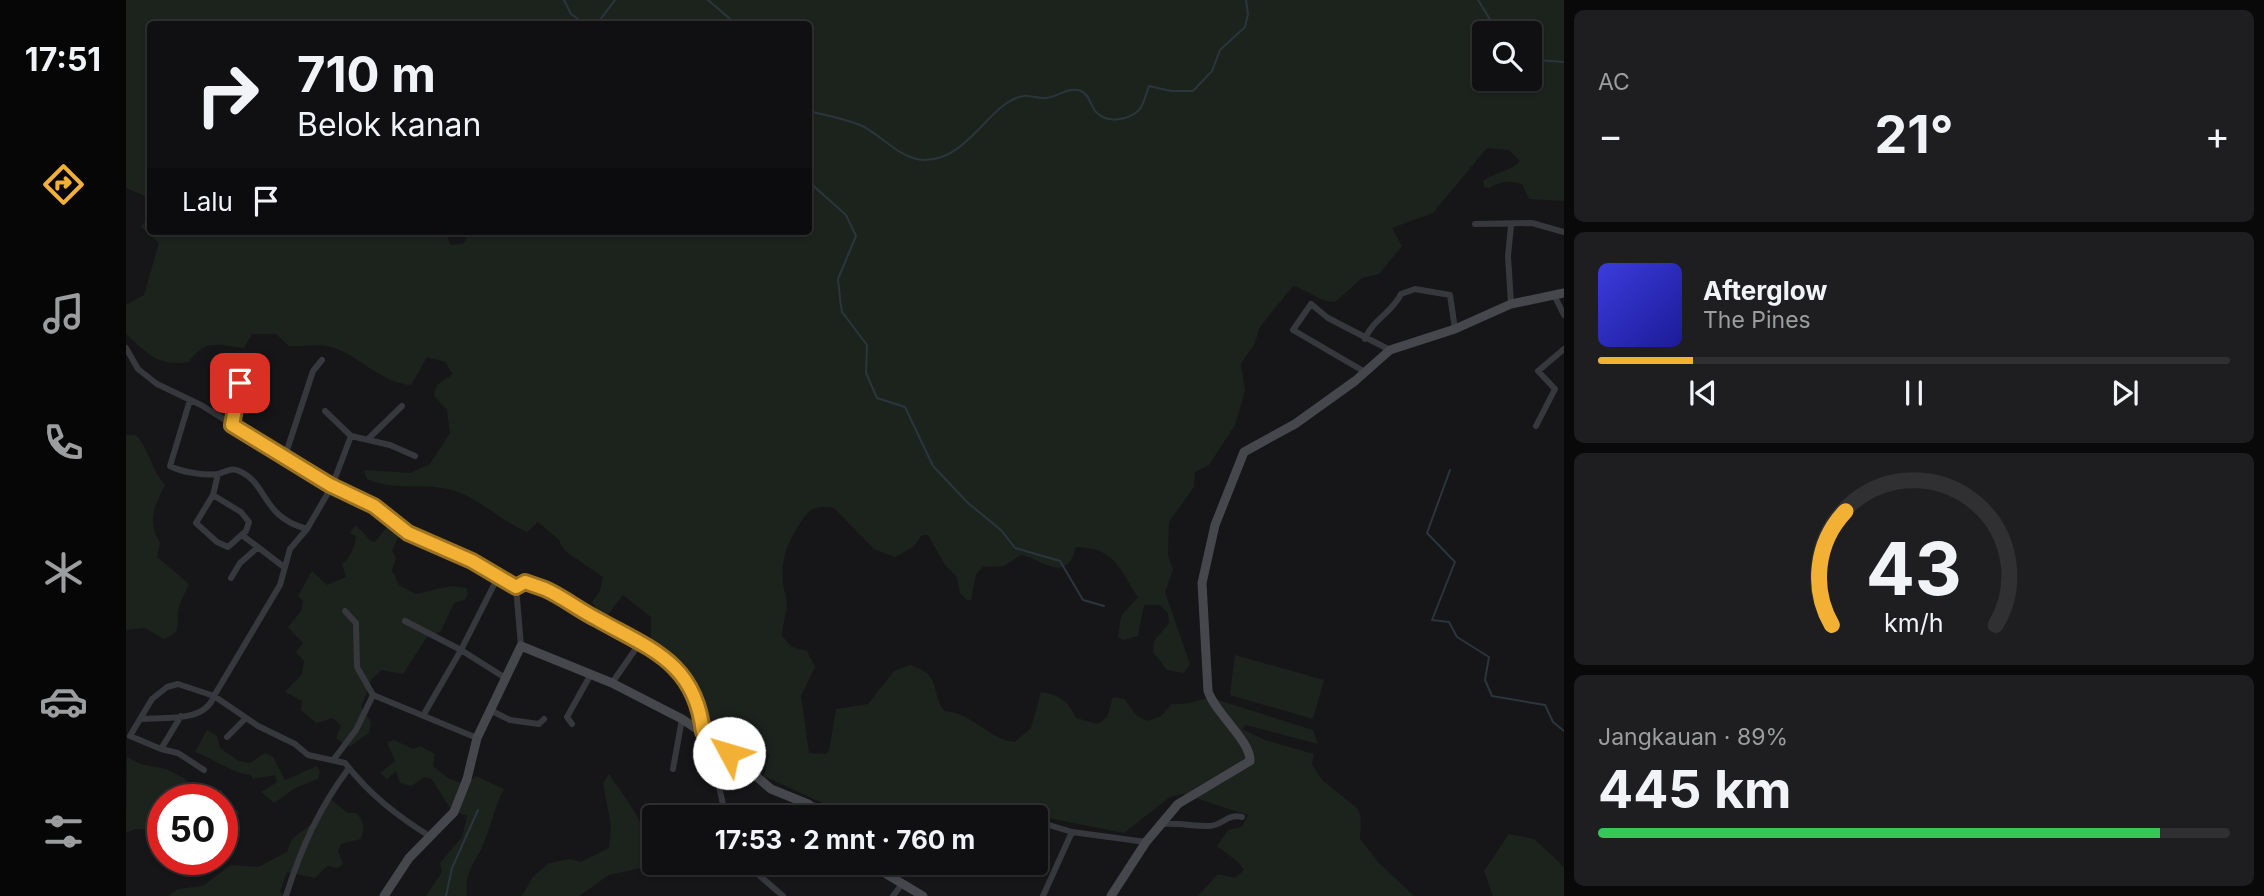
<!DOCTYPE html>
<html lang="id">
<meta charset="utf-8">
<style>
body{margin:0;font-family:Inter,sans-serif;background:#1e1e20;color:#f1f3f6;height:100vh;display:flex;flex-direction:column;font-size:26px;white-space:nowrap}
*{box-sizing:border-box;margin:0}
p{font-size:23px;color:#9c9d9f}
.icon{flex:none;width:38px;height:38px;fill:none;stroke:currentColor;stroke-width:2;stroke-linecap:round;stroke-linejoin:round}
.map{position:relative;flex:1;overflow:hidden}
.details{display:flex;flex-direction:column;gap:10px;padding:10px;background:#09090a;width:700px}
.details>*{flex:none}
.hud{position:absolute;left:21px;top:21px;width:665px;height:214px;border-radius:7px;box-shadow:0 2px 5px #0004,0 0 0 2px #303032;background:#101012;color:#f1f3f6;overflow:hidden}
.fabs{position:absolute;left:1346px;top:21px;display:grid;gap:14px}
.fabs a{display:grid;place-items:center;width:70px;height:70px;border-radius:7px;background:#101012;box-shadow:0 2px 5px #0004,0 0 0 2px #303032;font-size:35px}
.speed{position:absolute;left:21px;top:784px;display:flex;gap:14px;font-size:35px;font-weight:700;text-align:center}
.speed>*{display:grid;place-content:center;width:91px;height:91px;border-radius:50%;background:#101012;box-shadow:0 2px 5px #0004,0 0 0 2px #303032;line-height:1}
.speed .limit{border:10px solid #d22;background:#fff;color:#111}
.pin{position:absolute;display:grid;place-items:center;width:60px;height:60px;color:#fff;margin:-30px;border-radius:14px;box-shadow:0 4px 10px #0006}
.me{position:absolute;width:77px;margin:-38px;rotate:309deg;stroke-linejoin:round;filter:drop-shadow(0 0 5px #0008)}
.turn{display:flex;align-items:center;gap:24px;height:147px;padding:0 35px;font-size:32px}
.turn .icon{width:91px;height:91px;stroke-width:2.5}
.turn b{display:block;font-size:49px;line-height:60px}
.then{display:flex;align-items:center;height:66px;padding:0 35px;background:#0003;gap:14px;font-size:26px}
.big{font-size:52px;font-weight:700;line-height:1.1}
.details .widget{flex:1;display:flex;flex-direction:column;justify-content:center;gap:10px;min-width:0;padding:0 24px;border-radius:10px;background:#1e1e20}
.details .dial{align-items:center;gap:0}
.dial svg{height:182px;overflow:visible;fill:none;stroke:#303032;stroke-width:7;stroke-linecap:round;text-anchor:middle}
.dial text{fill:#f1f3f6;stroke:none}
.song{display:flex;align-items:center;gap:21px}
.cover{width:84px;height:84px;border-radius:10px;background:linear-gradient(135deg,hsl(240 70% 55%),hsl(240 70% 35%))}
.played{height:7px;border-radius:4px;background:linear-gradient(90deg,#f2b134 15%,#303032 15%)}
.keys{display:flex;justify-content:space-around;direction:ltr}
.heat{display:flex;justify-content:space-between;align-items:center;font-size:38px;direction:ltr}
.charge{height:10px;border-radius:5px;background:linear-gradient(90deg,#34c759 89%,#303032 0)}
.trip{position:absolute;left:516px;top:805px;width:406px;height:70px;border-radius:7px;background:#101012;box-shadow:0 2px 5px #0004,0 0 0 2px #303032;font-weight:700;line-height:70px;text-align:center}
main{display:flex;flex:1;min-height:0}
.tabs{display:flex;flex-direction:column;width:126px;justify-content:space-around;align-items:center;background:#060607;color:#9c9d9f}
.tabs .icon{width:49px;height:49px}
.tabs .current{color:#f2b134}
.tabs b{font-size:32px;color:#f1f3f6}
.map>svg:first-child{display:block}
.green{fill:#1c231d;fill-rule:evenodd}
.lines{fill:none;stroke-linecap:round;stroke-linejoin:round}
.stream{stroke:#2c353c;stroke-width:2}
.minor{stroke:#37383d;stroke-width:6}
.secondary{stroke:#45474d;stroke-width:9}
.route-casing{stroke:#9d7322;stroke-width:18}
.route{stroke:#f2b134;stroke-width:12}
</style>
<main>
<nav class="tabs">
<b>17:51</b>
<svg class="icon current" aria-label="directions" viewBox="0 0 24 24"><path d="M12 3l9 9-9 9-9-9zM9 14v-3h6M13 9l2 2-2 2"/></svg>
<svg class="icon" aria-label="music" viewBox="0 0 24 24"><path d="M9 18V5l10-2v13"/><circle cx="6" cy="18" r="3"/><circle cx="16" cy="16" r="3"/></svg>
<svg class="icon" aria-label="phone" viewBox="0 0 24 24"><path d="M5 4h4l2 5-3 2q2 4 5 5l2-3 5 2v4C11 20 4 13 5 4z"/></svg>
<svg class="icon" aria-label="climate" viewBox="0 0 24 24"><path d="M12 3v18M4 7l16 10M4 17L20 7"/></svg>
<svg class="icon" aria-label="car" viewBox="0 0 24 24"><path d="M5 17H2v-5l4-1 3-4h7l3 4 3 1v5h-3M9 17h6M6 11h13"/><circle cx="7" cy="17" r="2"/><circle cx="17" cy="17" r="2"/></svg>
<svg class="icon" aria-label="filters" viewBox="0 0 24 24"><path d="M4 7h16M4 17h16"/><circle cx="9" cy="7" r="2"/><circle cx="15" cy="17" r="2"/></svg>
</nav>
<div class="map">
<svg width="1438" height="896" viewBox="0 0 1438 896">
<rect width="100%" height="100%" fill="#161618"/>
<path class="green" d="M0,0H1438V201L1403,199L1396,184C1382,180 1376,181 1363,188L1358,187L1357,181C1369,172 1384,172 1394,161L1383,150L1361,148L1307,213L1266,228L1276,246L1253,274L1236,278L1209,302C1193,302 1183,290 1167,286L1134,327L1128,345L1115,363L1119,391L1109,425L1083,465L1069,472L1068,487L1043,522L1042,555L1047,570L1039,592L1064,664L1058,673L1041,670L1027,652L1028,641L1043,623L1042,613L1034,605H1018L1012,636L997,640L992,637L995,616L1012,597C992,568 990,548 950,547C948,551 948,555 946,558C936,581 909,556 895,555L878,566L857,567L850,574L845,600H841L834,593L831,577L819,565L802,535H796L787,547L769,557L748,549L708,508C689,505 683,508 673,525C661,544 655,558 657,582C657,589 661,596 661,604C661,614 656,625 656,636L666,647L681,651L689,667L675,696L683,753L699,754L703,751L710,709L742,704L768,671L784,665C817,676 803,688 818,711C847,713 862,739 889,742L905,728L915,692C934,695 941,700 950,718L972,724L981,717L987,697L998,699L1011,716L1021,721L1035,716L1046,704C1065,706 1072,697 1089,699L1187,730L1192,744L1120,725L1116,729L1139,740L1188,754L1186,764L1196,780L1232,809L1235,819L1234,839L1252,862L1288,896H1072L1092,874L1109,878L1118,870L1112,862L1091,846L1102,830L1116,827L1122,815L1057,794L1044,797L998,833L907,815L712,817L703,806L638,776L643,754L622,741L609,746C585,730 587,722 576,698C565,675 546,656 525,642V617L497,595L481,616L473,613L466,602L474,591L477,577L439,551L432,539L412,522L401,532C375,521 353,498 326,490C297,482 272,492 241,479L238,470L284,473L304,464L324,433L321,410L308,396L311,385L327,374L319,362L301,357L285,385C257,383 236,359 211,349C195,342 179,347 163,346L150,334H126L118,348C93,345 79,338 63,362C32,367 21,353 0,334V305L18,295L33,243L15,227L24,214V231H320L324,245L337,244L344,231H682V24H24V198L0,188ZM1358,33H1404V79H1358Z
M0,435H10C23,449 25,469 39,485C28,507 21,521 34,543L31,557L63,584C60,592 53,603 52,612C51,628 55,632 38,639L19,628L0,630Z
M230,525L245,541L249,542L261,527L274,533L266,551L270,558L266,570L273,585L290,594L325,586L340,588L342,594L339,600L328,603L315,631L301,637L277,674L255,670L246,679L235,707L245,722L243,733L223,747L210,738L215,726L207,718L190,723L175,710L176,701L159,692L176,674L178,661L170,652L177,643L162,627L175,611L177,601L172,596L186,571L201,585L220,577L216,564C225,557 228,548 230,537L224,533Z
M1109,655L1198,680L1187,719L1104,695Z
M81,730L91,736L94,748L113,761L124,763L139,753L147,757L159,780L191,766L194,772L192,779L169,788L148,803L135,792L151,782L149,775L127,779L125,775C105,773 89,759 69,752Z
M268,740L287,749L294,746L309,754L307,766L322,778L339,785L350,776L378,789C369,805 366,823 359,840C352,860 337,872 341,896H300L316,872L314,863L336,837L341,816L325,810L306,779L299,777L285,786L274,783L270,771L261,779L254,773L269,761L261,742Z
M1,757L14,764L40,769L58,778L68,789L96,790L97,800L114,813L96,823V800H37V831L9,829L0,833Z
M483,774C499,799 535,837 515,868L483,875L453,896H396L406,878L423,863L444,859L455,862L483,848L485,826L477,783Z
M204,799L222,813H230C238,821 239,827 235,839L215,844L212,851L217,864L212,868L201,866L189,878L161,872L154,892L159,896H42L52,889L77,886L104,865L132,867L161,852L166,839L192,819Z
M1383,834L1408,839L1438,867V896H1367L1358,871Z"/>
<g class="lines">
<path class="stream" d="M438,0L445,14L459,24
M582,0L610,24
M1352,0L1365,21L1379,33
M471,24L489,0
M1404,56L1411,60L1438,62
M682,111C700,115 717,118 734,125C755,134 773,159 798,160C843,161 864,100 898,96C905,95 913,99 920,98C932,97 942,86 955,91C964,95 964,105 970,112C981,124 1003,120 1013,110C1018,105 1020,93 1023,86L1045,91H1067L1086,71L1094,50L1119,27L1122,14L1120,0
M682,181L720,215L730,236L712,279L714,299L716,312L741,345L740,373L751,398L779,407L807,466L842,503L875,530L889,548L934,561L957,600L978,606
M1324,470L1301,533L1329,562L1306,620L1323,622L1331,637L1363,657L1359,680L1366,696L1419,705L1427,722L1438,731
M320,896L326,868L352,810"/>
<path class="minor" d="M1349,224L1406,223L1438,232
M1385,226L1382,256L1385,304
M1428,295L1438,315
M1239,339C1247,319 1266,313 1275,294L1289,289L1324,295L1329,329
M0,348L12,369L31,384L75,405L204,485L248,506L282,533L386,582L390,587L395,646
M1239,372L1167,330L1185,304L1202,318L1264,350
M64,400L44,466C55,472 80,476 92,474C100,472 105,467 113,471C142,483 135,517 181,529L164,549L154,585L88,696C79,723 37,717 14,719L26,699L41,687L52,684L88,696L132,726L169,744L182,755L219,763C243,794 271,816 305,837
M199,411L225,436L264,445L289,456
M106,425L115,375L120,366
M1410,426L1429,389L1412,371L1438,349
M243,438L276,406
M159,456L187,371L196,360
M87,495L115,512L123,522L120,531L102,547L91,542L70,523L87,495L92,474
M181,529L206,486L225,436
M116,535L158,567
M105,578L114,563L131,548
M390,587L399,582L428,593L511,641V647L486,683
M219,611L230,623L231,667L247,695L351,738
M279,621L335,650L373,575
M511,641C549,654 572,694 577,732
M366,711L384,720L413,724L418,719
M298,714L335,650L381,679
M14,719L4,736L35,749L55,716
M446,724L441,717L465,674
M101,737L120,718
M592,743L587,761L600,817
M35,749L52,753L78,770
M208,759L230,730L247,695
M547,769L556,719
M567,814L575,817
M910,821L946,832L1020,842
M1035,824C1052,823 1067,826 1083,826C1096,826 1102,813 1116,817
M619,863L657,896
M160,896C175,848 193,808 223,768
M767,896L776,884
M917,896L946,832"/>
<path class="secondary" d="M742,863L797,896
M258,896L283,858L328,812L341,779L351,738L395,646L486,683L556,719L592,743L645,789L682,804L702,817
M985,896L1020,842L1052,804L1124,761C1125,741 1089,713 1082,691L1076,583L1089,525L1118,452L1169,424L1229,381L1264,350L1329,329L1385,304L1438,293"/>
</g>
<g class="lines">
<defs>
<path id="route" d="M114,383L106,425L204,485L248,506L282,533L346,561L390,587L399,582L419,589C437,597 453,610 471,619C524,649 569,662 577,732L603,753"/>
</defs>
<use href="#route" class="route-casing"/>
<use href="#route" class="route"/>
</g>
</svg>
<div class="fabs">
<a><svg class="icon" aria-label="search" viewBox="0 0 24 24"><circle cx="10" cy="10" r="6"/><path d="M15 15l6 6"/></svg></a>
</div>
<div class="speed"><div class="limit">50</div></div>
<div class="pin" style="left:114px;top:383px;background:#d93025"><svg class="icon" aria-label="arrive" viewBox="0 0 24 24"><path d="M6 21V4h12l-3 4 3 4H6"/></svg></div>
<svg class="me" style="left:603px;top:753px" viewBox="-20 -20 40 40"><circle r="19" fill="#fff"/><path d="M0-13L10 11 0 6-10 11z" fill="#f2b134"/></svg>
<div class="trip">17:53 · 2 mnt · 760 m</div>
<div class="hud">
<div class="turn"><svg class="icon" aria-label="right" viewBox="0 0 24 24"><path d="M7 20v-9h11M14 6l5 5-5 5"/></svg><div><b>710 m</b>Belok kanan</div></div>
<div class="then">Lalu<svg class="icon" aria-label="arrive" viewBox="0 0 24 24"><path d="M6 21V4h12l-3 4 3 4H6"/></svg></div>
</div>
</div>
<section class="details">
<div class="widget"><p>AC</p>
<div class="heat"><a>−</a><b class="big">21°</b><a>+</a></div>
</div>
<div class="widget">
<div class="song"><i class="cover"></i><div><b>Afterglow</b><p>The Pines</p></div></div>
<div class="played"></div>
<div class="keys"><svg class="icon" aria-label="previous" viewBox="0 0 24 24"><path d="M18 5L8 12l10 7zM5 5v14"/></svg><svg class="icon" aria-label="pause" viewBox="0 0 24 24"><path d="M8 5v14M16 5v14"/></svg><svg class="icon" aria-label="next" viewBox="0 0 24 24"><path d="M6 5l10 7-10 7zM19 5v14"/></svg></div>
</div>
<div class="widget dial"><svg viewBox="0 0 100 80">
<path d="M14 69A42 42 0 1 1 86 69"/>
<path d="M14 69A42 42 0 0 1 20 19" stroke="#f2b134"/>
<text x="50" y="56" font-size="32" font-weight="700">43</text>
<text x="50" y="72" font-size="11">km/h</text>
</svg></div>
<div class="widget"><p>Jangkauan · 89%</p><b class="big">445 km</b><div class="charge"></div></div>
</section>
</main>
